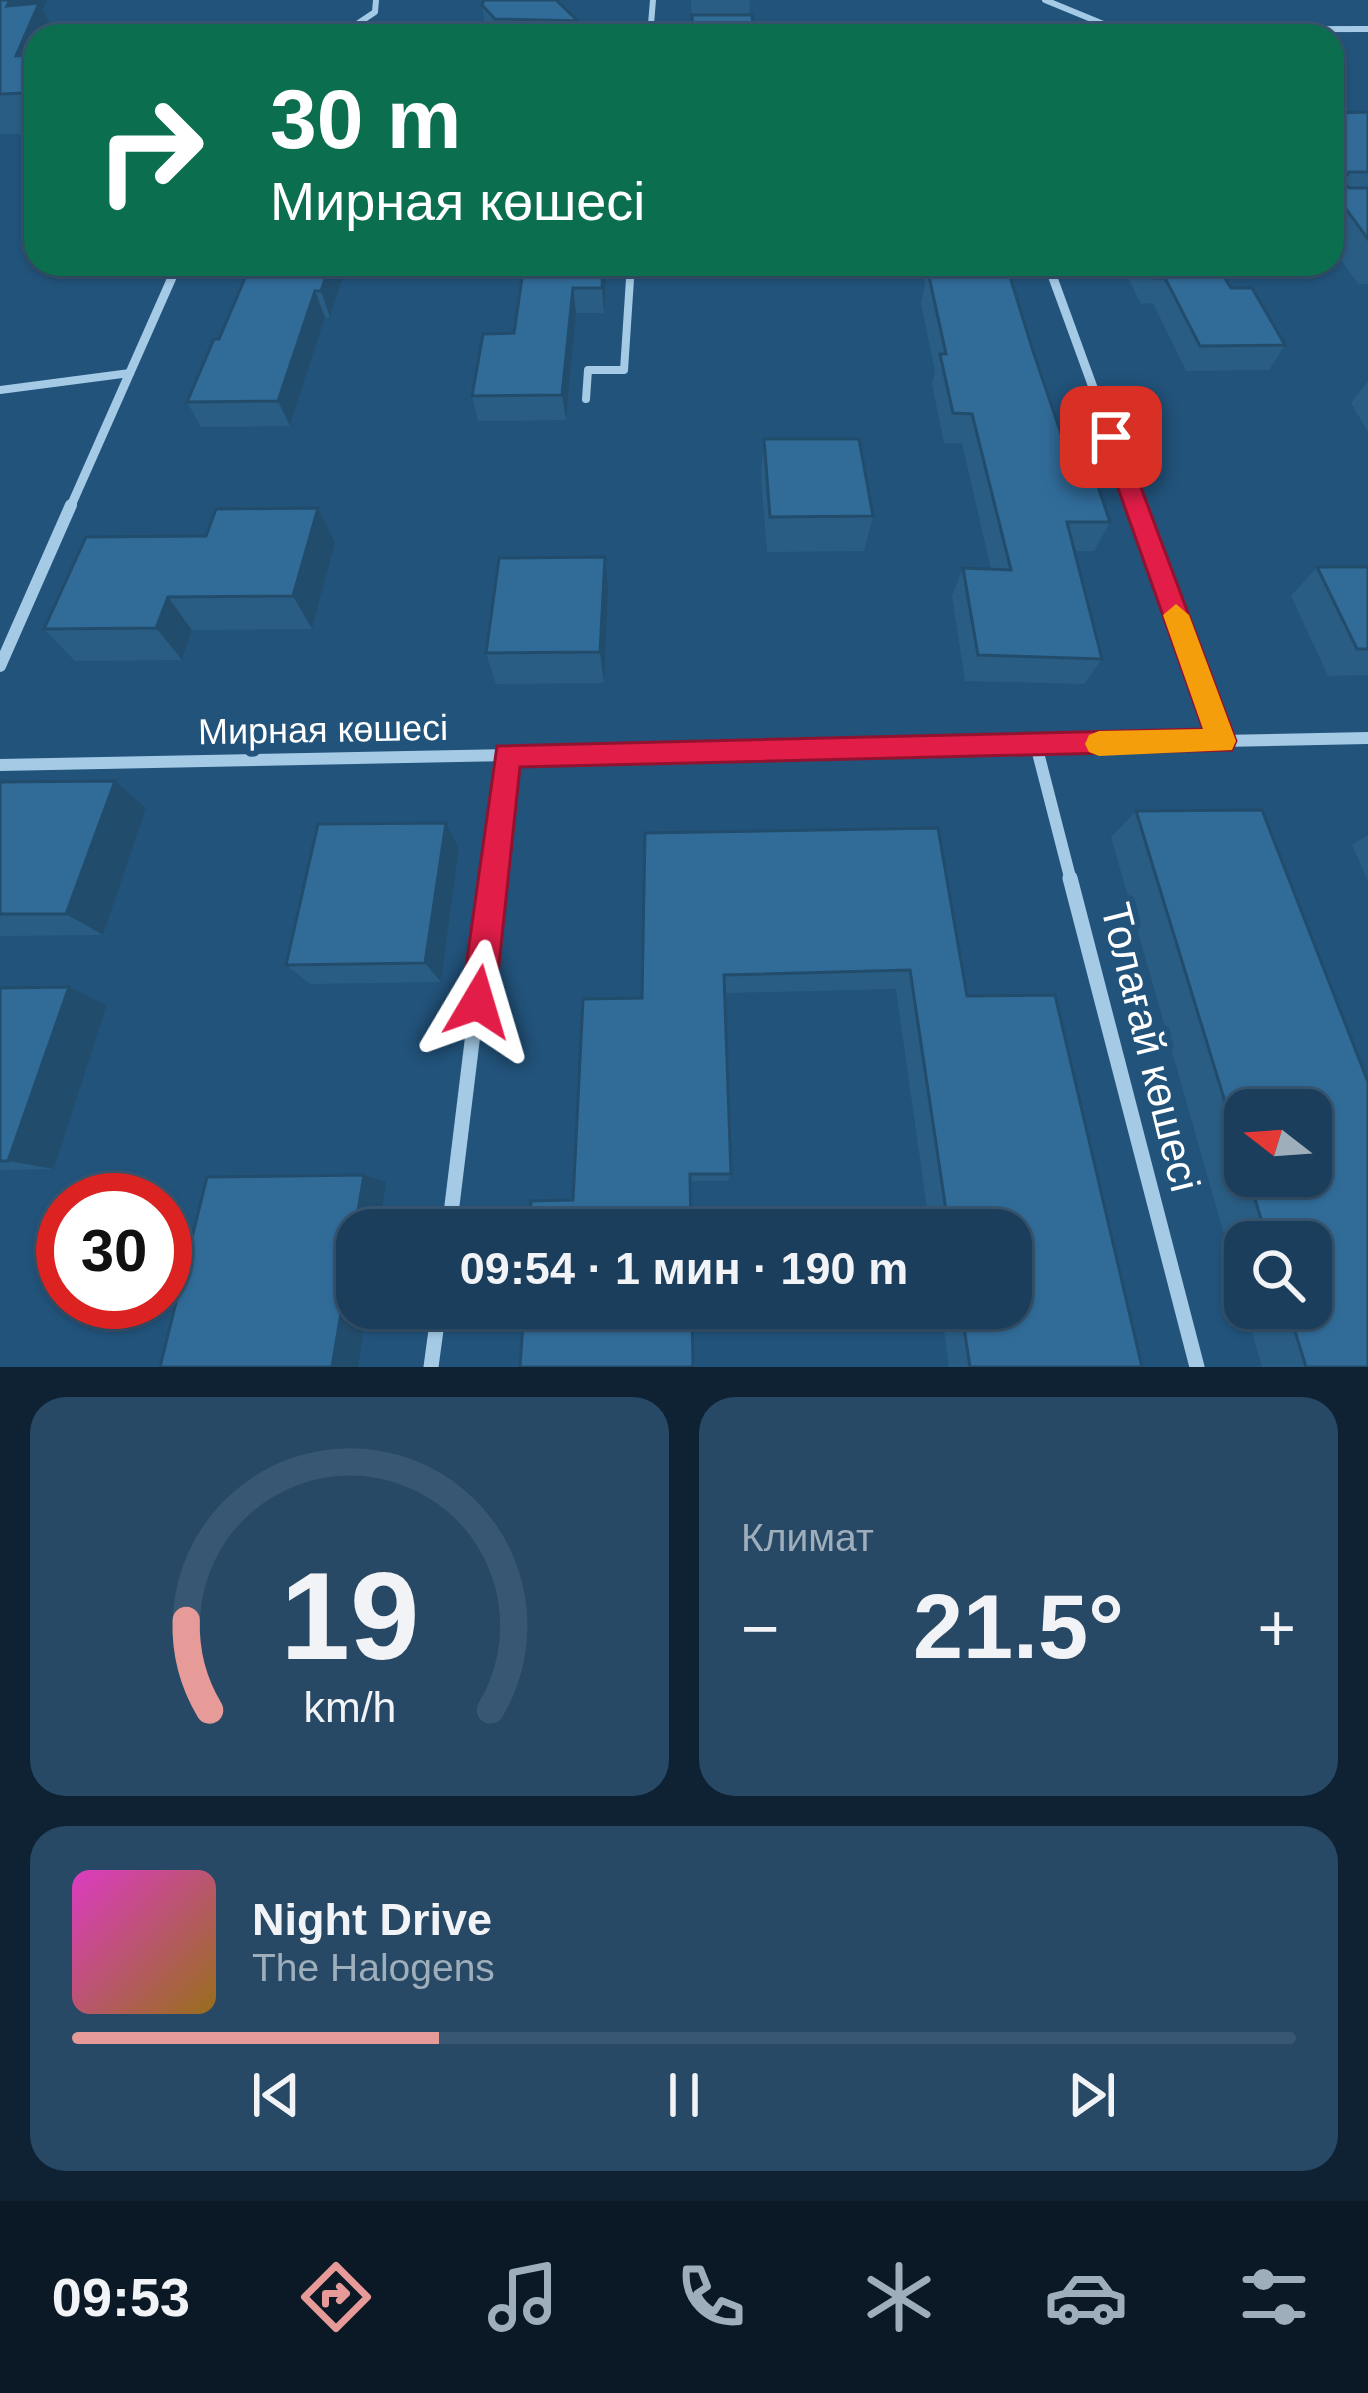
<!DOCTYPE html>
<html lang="ru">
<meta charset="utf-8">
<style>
body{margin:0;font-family:Arial,sans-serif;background:#274965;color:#f1f3f6;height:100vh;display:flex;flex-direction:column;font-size:45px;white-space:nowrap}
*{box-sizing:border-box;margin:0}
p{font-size:39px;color:#9faebb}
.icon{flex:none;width:66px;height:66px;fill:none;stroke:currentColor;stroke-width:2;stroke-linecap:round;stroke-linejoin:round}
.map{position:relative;height:1367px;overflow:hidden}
.details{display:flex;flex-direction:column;gap:30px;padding:30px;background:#0e2233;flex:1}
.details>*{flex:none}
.top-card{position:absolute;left:24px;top:24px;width:1320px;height:252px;border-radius:36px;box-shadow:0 3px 9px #0004,0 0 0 3px #385772;background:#0b6e4f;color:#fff;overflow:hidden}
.needle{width:78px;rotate:287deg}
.fabs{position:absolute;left:1224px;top:1089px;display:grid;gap:24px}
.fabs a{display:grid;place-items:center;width:108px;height:108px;border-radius:24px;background:#1a3e5c;box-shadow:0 3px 9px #0004,0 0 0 3px #385772;font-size:60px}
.speed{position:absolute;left:36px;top:1173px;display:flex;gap:24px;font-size:60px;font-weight:700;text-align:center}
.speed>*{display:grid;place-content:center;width:156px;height:156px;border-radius:50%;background:#1a3e5c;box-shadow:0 3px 9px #0004,0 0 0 3px #385772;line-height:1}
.speed .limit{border:18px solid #d22;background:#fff;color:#111}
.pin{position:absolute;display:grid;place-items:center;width:102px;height:102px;color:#fff;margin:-51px;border-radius:24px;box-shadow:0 6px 18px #0006}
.me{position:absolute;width:132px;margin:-66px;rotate:7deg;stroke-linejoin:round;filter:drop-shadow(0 0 9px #0008)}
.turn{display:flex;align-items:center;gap:42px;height:252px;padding:0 48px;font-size:54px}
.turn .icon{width:156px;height:156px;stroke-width:2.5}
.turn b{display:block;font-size:84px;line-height:102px}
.big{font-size:90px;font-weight:600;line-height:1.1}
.details .widget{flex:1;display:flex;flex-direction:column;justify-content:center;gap:18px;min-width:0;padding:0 42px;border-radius:36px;background:#274965}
.details .dial{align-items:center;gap:0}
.dial svg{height:312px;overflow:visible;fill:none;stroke:#385772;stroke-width:7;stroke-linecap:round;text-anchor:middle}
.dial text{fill:#f1f3f6;stroke:none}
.song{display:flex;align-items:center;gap:36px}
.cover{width:144px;height:144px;border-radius:18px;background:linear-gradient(135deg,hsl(310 70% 55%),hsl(40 70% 35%))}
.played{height:12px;border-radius:6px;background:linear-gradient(90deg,#e69b98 30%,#385772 30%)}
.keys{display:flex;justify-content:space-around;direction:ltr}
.heat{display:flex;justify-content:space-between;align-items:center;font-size:66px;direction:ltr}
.details .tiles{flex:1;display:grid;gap:30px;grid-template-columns:1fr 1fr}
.widget:last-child{grid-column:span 2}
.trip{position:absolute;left:336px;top:1209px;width:696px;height:120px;border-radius:36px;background:#1a3e5c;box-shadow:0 3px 9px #0004,0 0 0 3px #385772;font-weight:600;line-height:120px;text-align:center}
.menu{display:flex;height:192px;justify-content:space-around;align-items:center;background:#0a1925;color:#9faebb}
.menu .icon{width:84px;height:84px}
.menu .selected{color:#e69b98}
.menu b{font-size:54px;color:#f1f3f6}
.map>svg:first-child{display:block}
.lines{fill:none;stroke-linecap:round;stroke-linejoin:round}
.lane-far1{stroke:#a4cae6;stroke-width:6}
.lane{stroke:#a4cae6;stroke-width:8}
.street-far2{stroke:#a4cae6;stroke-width:9}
.street-far1{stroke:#a4cae6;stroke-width:12}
.street{stroke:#a4cae6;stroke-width:15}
.wall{fill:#2a5d84;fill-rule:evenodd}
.shaded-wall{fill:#224c6b}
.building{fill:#316c99;stroke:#224c6b;stroke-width:3}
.route{fill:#e11d48;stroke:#92132f;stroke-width:3}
.slow{fill:#f59e0b}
.labels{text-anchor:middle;stroke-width:12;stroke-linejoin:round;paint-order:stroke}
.street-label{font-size:36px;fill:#fff;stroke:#22537b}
.near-street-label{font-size:42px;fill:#fff;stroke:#22537b}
</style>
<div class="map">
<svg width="1368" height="1367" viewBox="0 0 1368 1367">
<rect width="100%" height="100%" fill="#22537b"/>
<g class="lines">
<path class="lane-far1" d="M1045,0L1118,30
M651,31H703
M743,31L1368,29
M339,36L375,12L376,0
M650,36L653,0"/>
<path class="lane" d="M0,390L130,373
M586,399L588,370H624L631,264"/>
<path class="street-far2" d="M1048,264L1137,508
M70,508L178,264"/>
<path class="street-far1" d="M1136,505L1222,741
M0,666L71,505
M1036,745L1071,881
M0,765L1368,738
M492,881L507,755"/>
<path class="street" d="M1070,878L1197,1367
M449,1230L492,878
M431,1367L439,1308"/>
</g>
<path class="wall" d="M0,0H47L43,10L56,36H36V134H0Z
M691,0H750L749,15L692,36Z
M482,5L578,21L580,36H493L486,29Z
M1368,112V284H1358L1332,247V113Z
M524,264H607L604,313H576L566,420L478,421L472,396L514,333Z
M921,264H1011L1009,271L1034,354L1067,451L1110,522L1094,551H1074L1102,659L1084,684L965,681L952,596L963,568L991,569L962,443H944L932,384L935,372L921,303L925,284Z
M1216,264L1231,288L1285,345L1269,370L1186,371L1153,303L1141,304L1122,265Z
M347,265L330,317H325L290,426L201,427L187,402L219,339Z
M1368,381V432L1351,403Z
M764,439L873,516L864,551L767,552L761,475Z
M335,543L312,629L192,630L182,660L75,661L44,629Z
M1317,567H1368V675L1328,676L1291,596Z
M608,591L604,683L496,684L486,653Z
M0,782L146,808L103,935L0,936Z
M1262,810L1368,1082V1367H1262L1245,1308H1311V1242H1245V1308L1111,837L1136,811ZM1245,1110H1311V1176H1245Z
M446,823L459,848L441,982L310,984L286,965Z
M645,833L967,996L1142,1367H949L941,1308H1011V1230H930L896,989L725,993L731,1174L727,1181H690L573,1200L642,998Z
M1368,835V881L1352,845Z
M69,987L107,1005L54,1169L0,1170V988Z"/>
<path class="shaded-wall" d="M10,0H47L43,10L56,36H36V88L16,56L7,6Z
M28,88L36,102V113L25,93Z
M330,264L347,265L330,317L321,291Z
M603,264H607L604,313L602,288Z
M573,288L576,313L566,420L562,395Z
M315,291L325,317L290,426L278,401Z
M318,508L335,543L312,629L293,596Z
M605,557L608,591L604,683L600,652Z
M168,597L192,630L182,660L156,628Z
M115,781L146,808L103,935L66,914Z
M446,823L459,848L441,982L425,963Z
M69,987L107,1005L54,1169L8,1161Z
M364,1175L386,1182L378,1230H357V1308H367L358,1367H332Z"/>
<path class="building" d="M0,0H10L7,6L39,3L16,56L36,55V88H28L25,93L0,94Z
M484,0H556L578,21L495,19L482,5Z
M692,15H752L754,36H693Z
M1120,32L1122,36H1061L1059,33Z
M1368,112V172H1349L1342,181L1349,188H1368V239L1332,190V113Z
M251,264H330L321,291H315L278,401L187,402L214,339H219Z
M524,264H603L602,288H573L562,395L472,396L483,334L514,333Z
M935,264H1006L1034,354L1067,451H1086L1110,522H1067L1102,659L978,655L963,568L1011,570L972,414L953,413L940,354H946L928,272H937Z
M1146,264H1216L1231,288H1252L1285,345L1200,346L1165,278H1153Z
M764,439H859L873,516L770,517Z
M318,508L293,596L168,597L156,628L44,629L86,537L206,536L216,509Z
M605,557L600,652L486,653L499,558Z
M1317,567H1368V649H1357Z
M115,781L66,914H0V782Z
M1262,810L1368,1082V1367H1306L1288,1308H1311V1242H1268L1248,1176H1311V1110H1245V1167L1136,811Z
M446,823L425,963L286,965L318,824Z
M938,828L967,996L1055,995L1142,1367H970L961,1308H1011V1230H949L910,970L724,975L731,1174H690L691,1230H529L531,1201L573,1200L583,999L642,998L645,833Z
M69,987L8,1161H0V988Z
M364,1175L332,1367H160L207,1177Z
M524,1308H692L693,1367H520Z"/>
<path class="route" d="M1111,430L1122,437L1236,741L1232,750L520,767L495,1002L490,1014L478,1019L466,1014L461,1002L497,746L1203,729L1100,437Z"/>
<path class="slow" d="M1176,604L1189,615L1236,741L1232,750L1099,756L1089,752L1085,744L1089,735L1099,731L1203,729L1163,615Z"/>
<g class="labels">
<g class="street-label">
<text transform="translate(323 729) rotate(-1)" y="13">Мирная көшесі</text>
</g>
<g class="near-street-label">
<text transform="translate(1151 1047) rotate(76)" y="15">Толағай көшесі</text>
</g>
</g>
</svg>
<div class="fabs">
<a><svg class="needle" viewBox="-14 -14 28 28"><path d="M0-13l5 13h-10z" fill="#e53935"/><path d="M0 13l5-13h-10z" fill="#9faebb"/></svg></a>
<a><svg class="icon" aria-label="search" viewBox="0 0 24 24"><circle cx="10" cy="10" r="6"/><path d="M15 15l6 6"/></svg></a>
</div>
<div class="speed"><div class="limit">30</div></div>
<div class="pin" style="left:1111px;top:437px;background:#d93025"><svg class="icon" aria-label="arrive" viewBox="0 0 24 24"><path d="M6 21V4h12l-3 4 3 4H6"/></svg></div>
<svg class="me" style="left:478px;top:1002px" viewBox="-20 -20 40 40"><path d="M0-17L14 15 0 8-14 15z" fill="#e11d48" stroke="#fff" stroke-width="4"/></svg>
<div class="trip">09:54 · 1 мин · 190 m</div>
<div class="top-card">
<div class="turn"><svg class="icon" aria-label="right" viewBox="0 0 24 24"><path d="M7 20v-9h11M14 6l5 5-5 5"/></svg><div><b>30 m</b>Мирная көшесі</div></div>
</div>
</div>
<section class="details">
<div class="tiles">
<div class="widget dial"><svg viewBox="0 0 100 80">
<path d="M14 69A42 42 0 1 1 86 69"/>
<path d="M14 69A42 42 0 0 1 8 46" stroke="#e69b98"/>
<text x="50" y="56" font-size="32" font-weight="700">19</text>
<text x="50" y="72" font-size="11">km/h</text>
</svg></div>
<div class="widget"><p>Климат</p>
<div class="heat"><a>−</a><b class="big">21.5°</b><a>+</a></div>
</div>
<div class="widget">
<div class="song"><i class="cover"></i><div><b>Night Drive</b><p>The Halogens</p></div></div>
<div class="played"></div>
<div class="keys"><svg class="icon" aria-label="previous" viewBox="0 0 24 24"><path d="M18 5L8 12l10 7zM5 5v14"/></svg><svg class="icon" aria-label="pause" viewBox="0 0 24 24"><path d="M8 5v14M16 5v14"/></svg><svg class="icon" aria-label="next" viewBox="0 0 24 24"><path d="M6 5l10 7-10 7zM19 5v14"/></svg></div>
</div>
</div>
</section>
<nav class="menu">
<b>09:53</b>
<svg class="icon selected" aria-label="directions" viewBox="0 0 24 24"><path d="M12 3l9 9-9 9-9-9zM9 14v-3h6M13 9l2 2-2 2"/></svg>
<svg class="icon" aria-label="music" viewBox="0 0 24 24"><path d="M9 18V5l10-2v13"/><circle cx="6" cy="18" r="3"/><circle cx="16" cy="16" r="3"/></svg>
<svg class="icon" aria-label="phone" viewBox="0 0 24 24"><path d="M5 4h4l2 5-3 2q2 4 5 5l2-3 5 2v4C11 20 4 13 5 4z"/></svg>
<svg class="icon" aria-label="climate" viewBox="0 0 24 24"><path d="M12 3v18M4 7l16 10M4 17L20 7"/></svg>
<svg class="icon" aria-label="car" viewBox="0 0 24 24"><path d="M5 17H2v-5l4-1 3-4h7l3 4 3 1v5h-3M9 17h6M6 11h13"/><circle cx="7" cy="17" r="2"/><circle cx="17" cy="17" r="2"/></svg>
<svg class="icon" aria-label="filters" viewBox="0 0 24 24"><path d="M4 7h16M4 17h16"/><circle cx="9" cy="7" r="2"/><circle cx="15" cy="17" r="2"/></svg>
</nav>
